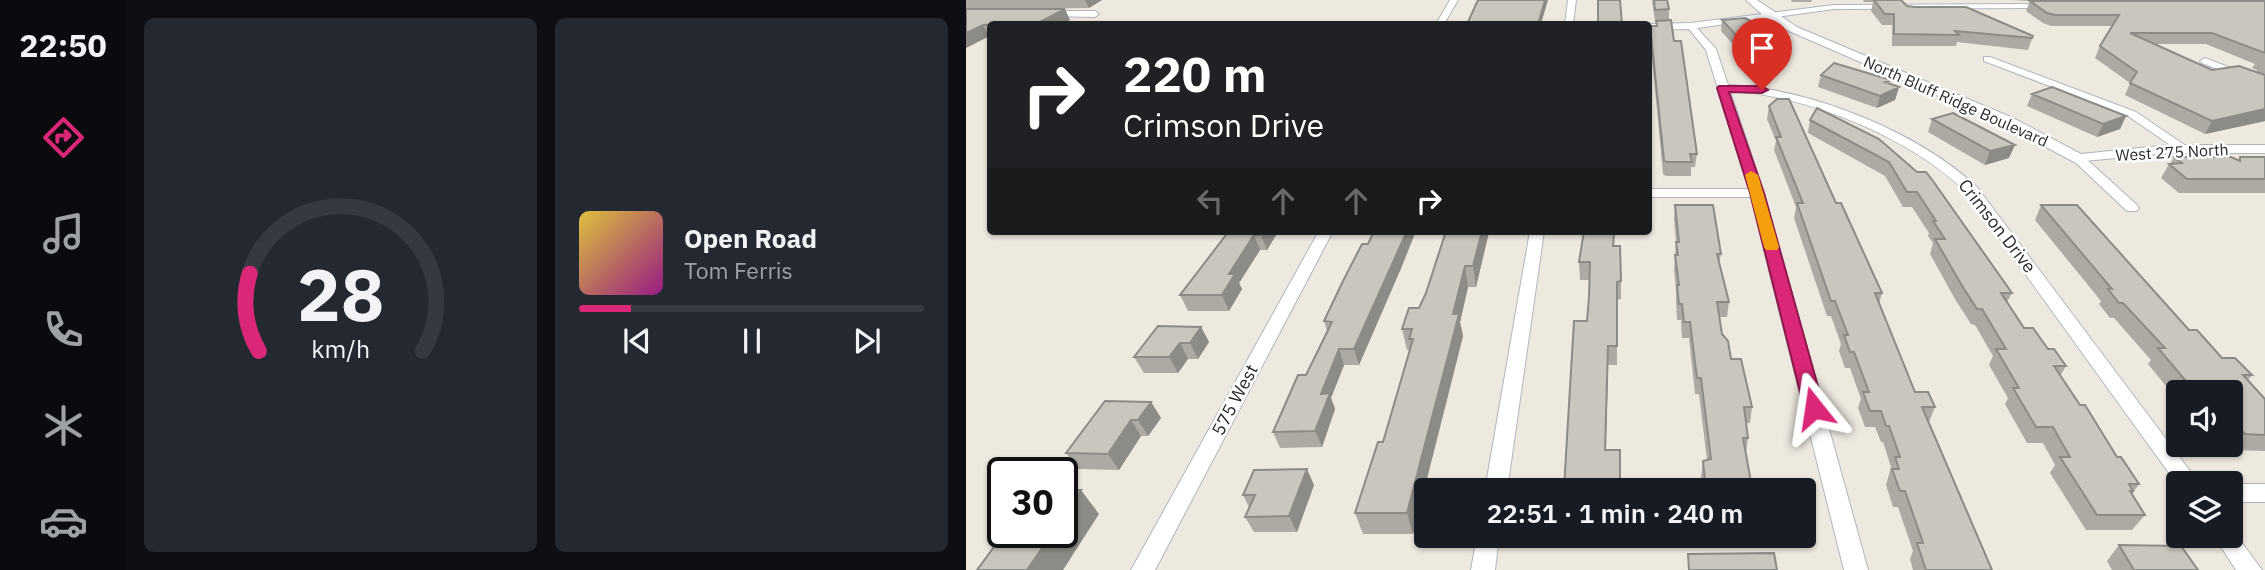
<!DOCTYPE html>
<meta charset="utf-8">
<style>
body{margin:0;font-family:"IBM Plex Sans",sans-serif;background:#242831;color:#f1f3f6;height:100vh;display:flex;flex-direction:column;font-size:26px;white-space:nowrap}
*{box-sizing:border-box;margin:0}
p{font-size:23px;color:#9ea1a6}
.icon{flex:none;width:38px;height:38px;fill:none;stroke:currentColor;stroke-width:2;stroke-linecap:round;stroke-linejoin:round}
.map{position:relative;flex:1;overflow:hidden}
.drawer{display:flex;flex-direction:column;gap:18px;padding:18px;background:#0d0f14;width:840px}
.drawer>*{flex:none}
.banner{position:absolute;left:21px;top:21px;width:665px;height:214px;border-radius:7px;box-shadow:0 2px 5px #0004;background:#202124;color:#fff;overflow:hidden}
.buttons{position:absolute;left:1200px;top:380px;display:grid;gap:14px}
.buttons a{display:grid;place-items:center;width:77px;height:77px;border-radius:7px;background:#171b24;box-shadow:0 2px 5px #0004;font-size:35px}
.speed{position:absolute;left:21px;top:457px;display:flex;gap:14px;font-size:35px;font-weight:700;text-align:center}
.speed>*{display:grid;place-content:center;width:91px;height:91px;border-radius:50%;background:#171b24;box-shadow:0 2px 5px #0004;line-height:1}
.speed .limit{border:4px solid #111;border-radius:10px;background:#fff;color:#111}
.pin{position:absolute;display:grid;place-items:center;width:60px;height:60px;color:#fff;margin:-72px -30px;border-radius:50% 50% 50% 0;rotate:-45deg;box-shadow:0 0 7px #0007}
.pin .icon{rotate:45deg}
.me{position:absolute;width:77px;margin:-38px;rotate:345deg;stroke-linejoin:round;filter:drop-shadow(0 0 5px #0008)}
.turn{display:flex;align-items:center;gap:24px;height:147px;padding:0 21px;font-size:32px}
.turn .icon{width:91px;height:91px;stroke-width:2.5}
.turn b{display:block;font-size:49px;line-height:60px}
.lanes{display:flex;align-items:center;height:66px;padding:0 21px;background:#0003;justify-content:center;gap:35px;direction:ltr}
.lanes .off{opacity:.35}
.drawer .widget{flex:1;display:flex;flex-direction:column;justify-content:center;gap:10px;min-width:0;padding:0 24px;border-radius:10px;background:#242831}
.drawer .dial{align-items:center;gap:0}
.dial svg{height:182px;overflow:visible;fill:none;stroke:#363941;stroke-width:7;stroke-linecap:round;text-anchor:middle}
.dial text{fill:#f1f3f6;stroke:none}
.song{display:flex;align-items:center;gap:21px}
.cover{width:84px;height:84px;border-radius:10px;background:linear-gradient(135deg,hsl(50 70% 55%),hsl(310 70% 35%))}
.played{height:7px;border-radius:4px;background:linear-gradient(90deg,#db2777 15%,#363941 15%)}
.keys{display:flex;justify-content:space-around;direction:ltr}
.drawer .tiles{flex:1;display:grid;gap:18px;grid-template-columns:repeat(2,1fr)}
.trip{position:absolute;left:448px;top:478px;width:402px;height:70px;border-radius:7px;background:#171b24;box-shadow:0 2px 5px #0004;font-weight:600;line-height:70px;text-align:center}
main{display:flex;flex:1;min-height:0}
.menu{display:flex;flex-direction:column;width:126px;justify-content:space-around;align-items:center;background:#090b0e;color:#9ea1a6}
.menu .icon{width:49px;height:49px}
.menu .active{color:#db2777}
.menu b{font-size:32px;color:#f1f3f6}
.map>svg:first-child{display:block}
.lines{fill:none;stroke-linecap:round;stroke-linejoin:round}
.minor-casing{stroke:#b2b3bf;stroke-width:2}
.tertiary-casing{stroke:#b2b3bf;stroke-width:2}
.minor{fill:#fff;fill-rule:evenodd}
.tertiary{fill:#fff;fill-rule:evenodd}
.wall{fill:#adaaa3;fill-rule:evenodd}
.shaded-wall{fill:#8d8b85}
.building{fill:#c9c6be;stroke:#8d8b85;stroke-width:2}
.route{fill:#db2777;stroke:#8e194d;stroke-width:2}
.slow{fill:#f59e0b}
.labels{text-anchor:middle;stroke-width:5;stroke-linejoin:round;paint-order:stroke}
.far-street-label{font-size:16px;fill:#2c2c2c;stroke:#fff}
.street-label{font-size:18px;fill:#2c2c2c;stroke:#fff}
</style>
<main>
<nav class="menu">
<b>22:50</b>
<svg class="icon active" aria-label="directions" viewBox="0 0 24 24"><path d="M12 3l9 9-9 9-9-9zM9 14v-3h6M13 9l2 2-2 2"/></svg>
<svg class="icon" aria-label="music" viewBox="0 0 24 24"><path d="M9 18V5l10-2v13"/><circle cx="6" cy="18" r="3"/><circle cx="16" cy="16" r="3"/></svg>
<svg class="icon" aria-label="phone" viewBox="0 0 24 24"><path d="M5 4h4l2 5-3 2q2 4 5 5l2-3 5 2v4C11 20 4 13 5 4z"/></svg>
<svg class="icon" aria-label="climate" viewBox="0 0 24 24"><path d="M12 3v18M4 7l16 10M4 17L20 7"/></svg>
<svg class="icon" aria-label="car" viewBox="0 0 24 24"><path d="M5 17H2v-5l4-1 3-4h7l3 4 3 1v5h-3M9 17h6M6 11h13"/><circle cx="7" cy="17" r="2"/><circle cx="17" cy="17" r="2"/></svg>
</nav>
<section class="drawer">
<div class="tiles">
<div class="widget dial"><svg viewBox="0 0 100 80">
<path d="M14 69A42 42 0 1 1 86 69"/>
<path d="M14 69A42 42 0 0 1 10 35" stroke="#db2777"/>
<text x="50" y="56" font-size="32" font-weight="700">28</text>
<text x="50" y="72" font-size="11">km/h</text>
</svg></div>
<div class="widget">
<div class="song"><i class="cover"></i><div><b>Open Road</b><p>Tom Ferris</p></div></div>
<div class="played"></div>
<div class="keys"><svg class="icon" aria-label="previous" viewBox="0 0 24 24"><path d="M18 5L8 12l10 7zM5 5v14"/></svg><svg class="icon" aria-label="pause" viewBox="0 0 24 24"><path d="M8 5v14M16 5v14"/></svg><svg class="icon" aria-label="next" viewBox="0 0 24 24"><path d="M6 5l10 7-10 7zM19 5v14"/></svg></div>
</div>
</div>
</section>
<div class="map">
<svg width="1299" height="570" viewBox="0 0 1299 570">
<rect width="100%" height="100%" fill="#eee9df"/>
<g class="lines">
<defs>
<path id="minor" d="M484,0H492L478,24H470Z
M602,0H610L607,24H599Z
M1086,4L1087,6L1083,8L868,9L731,28L750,49L762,85C843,88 951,131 1011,187L1233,483H1213V487L1001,193C946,138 841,95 764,91L798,193L902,570H878L785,197H682V189H783L740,50L723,29L682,30L681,24L725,23L868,5Z
M83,11H129L133,14L129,17L80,16V12Z
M1018,57H1024L1170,112L1223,148L1221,151H1213L1162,116L1018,61Z
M1239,58L1299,81V88L1236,63L1234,61Z
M1113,155L1117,156L1171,205L1173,208L1171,211H1161L1109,162L1107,159Z
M353,231H367L189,570H165Z
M564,231H578L541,490H519Z
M1265,484H1299V502H1265Z
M1265,528L1296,570H1270L1248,536H1265Z
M511,536H533L529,570H505Z"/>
<path id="tertiary" d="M780,0H791L831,27L1047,118L1115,154L1203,145H1299V153H1203L1108,162L1037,124L823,31L798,16Z"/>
</defs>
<use href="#minor" class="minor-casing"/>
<use href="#tertiary" class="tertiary-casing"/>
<use href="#minor" class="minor"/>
<use href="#tertiary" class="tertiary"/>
</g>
<path class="wall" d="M0,0H136L123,8L35,9L104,20L95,24H24V36L0,48Z
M686,0H701L703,9V20L689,21Z
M825,0H846L845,2H826Z
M897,0H935L941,6L1067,36L1062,50L991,42L990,46H926V25H916L905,11L907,2H898Z
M1046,0H1299V121L1239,134L1159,95L1164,83L1129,58L1134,46L1146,26H1085L1077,23L1060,11L1064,1ZM1190,44H1240L1289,64L1286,68L1291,70L1290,72L1246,70Z
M756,20L812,61L807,76L779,73L781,60L755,31Z
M690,21L731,154L729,167H725V176H700L697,174L684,37V26H690Z
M855,75L925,80L924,84L933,87L929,100L911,108L852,87Z
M1066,94L1160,116L1154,129L1131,137L1061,106Z
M803,106L870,203L916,293L913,304L949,392L969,407L963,422L1026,570H947L944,559L947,551L932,507H927L920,485L925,467L917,442H915L909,427H899L892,408L895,399L884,368H879L873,351L875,344L865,316H861L828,218L830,207L808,150L810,141L801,119Z
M966,119L1043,158L1019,165L962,132Z
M844,120L913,139L1046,293L1041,302L1058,328L1082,349L1100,366L1094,376L1151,457L1173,484L1166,494L1179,515L1166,530H1120L1084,473L1089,465L1077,443H1061L1039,404L1042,398L1023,365L1027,356L1009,325L1005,324L989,299L964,254L967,243L962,236L963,233L946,207H937L919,176L842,133Z
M1208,157L1272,160L1274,157H1299V193H1213L1195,178L1203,164H1204Z
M709,205L755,254L753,263L763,302L761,317H753L756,334L765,359L786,407L784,423H780L782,438L780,452L785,482L788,490H800H736L735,477L737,461L741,460L733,394H729L723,338H716L715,320H711L710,300V289L708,270L710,242L708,219Z
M1075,205L1256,358L1286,375L1282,380L1299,399V451L1265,450L1260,444H1265V392H1213V402L1182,364L1185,360L1148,318H1144L1133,304L1135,301L1069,220Z
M263,231L312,232L301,250H294L273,283L276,289L263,311H222L214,295Z
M480,231H523V232L510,287H502L494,322L497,336L447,534H397L389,513L417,442L444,350H441L436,329L453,308L460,293Z
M649,231L648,246L655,281V299L651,300V365H642L640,450L654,490H599L608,321H621L623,297L624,280H614L613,262Z
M436,266L393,365H378L365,398L369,409L356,447L314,448L307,432L340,375L361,331L358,321Z
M235,327L243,342L232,359H222L212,373H178L168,357Z
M185,402L195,418L182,436H175L153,470L112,469L100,453Z
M348,485L331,532H288L279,517L283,507L277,495Z
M606,536H653V548L607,547Z
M1153,545L1232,570H1146L1141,561Z"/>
<path class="shaded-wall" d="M119,0H136L123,8Z
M579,0H582L575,24H572Z
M99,9L104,20L95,24H73L72,23Z
M17,25L23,36L0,48V33Z
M814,50L812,61L807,76L808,64Z
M933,87L929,100L911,108L914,96Z
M1299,109V121L1239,134L1246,121Z
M1160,116L1154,129L1131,137L1137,124Z
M1049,145L1043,158L1019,165L1024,151Z
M298,231H312V232L301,250L295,235Z
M441,231H450L436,266L393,365L388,349Z
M515,231H523V232L510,287L507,266Z
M288,235L294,250L273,283L276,289L263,311L256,295L263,274Z
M499,266L502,287L494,322L497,336L447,534L441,513Z
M235,327L243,342L232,359L224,343Z
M214,343L222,359L212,373L203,357Z
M642,346V365L639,469V450Z
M373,349L378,365L365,398L369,409L356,447L349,431L355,394Z
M185,402L195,418L182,436L172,420Z
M165,420L175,436L153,470L142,454Z
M341,469L348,485L331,532L323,516Z
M115,490L133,514L97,570H61L87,532H96V518Z"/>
<path class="building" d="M512,0H579L572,24H501Z
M632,0H654L656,24H632Z
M688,0H701L703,9L689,10Z
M908,0H935L941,6L949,7H1000L1067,36L1066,38L989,31L993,35L928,34V14H919Z
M1064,1H1299V53L1246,33H1164L1246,70L1273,66L1299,75V109L1246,121L1164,83L1171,72L1134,46L1153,15H1089L1081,13Z
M0,9H99L72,23L17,25L0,33Z
M779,18L790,24L814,50L808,64L781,61L785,51L756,20Z
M705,20L708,41H715L731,154H724L726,162H701L698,160L684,26H691L690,21Z
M868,63L925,80L919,82L933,87L914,96L855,75Z
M1086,87L1160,116L1137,124L1066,94Z
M811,99H823L870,203H875L916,293H909L949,392H962L969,407H956L1026,570H960L951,543H957L939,491H934L926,469H933L929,457H934L923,426H920L915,411H904L897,392H903L888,352H884L878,335H882L869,301H865L831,203H837L810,137H815L803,106Z
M851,108L913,139L951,172H960L967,181L1046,293H1035L1058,328H1067L1082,349H1088L1100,366H1088L1114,405H1119L1151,457H1155L1173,484H1163L1167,491H1164L1179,515H1131L1094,457H1104L1087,427H1070L1047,388H1053L1030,349H1040L1016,309H1011L995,284L969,239H979L967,221H970L951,192H941L923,162L844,120Z
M987,113L1049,145L1024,151L966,119Z
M1208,157H1265L1274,161V157H1299V179H1221L1203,164L1216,163Z
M709,205H747L755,254H751L763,302H751L756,334L762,341L765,359H775L786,407H778L782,438H777L785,482L788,490H800H740L737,461L745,459L735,378H731L724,322H718L716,304H713L711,285H713L709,255H712L710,242H713Z
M1075,205H1111L1223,330H1231L1256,358H1269L1286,375H1277L1299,399V435L1279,434L1265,419V392H1229L1192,348H1199L1157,303H1153L1142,289H1146Z
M263,231H298L295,235H288L263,274H269L256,295H214Z
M408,231H441L388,349H373L355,394L364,393L349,431L307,432L332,375H340L366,322L358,321L377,281L396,244H402Z
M480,231H516L507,266H499L487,314H493L441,513H389L412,442H417L447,339H443L446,329H436L443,308H453L460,293Z
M618,231H648L647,246H654L655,281L651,282V346H642L639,450H654V490H608V488H598L608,321H621L623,297L624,262H613Z
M192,326L235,327L224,343H214L203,357H168Z
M139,401L185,402L172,420H165L142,454L100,453Z
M341,469L323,516L279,517L289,495H277L288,470Z
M96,490H115L96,518Z
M39,532H87L61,570H11Z
M1153,545L1215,546L1232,570H1168Z
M808,553L811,570H723L722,554Z"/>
<path class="route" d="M753,86H796L802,90L796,93L763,92L798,193L858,408L855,414L848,416L841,414L838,408L784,193L751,88Z"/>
<path class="slow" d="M785,171L792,175L813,247L811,250H800L798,247L779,175Z"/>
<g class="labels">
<g class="far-street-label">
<text transform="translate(990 101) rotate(24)" y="6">North Bluff Ridge Boulevard</text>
<text transform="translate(1206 152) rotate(-3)" y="6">West 275 North</text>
</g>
<g class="street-label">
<text transform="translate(1031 226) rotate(52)" y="6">Crimson Drive</text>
<text transform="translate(269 400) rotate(-62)" y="6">575 West</text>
</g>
</g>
</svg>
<div class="buttons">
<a><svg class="icon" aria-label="sound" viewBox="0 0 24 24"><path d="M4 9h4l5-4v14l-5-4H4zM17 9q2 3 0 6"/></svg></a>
<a><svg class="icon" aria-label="layers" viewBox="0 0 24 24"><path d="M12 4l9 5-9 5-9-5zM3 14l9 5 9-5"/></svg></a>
</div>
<div class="speed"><div class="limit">30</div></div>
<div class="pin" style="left:796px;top:90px;background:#d93025"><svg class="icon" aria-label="arrive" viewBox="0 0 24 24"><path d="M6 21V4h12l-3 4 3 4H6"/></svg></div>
<svg class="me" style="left:848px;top:408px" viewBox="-20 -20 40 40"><path d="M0-17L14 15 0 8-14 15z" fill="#db2777" stroke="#fff" stroke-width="4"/></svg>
<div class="trip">22:51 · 1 min · 240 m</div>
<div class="banner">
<div class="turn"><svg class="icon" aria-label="right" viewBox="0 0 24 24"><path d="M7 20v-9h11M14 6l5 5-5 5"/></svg><div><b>220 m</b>Crimson Drive</div></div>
<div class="lanes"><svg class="icon off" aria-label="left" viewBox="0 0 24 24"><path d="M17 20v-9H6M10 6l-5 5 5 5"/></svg><svg class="icon off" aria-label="ahead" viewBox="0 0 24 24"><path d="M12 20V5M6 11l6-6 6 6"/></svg><svg class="icon off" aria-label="ahead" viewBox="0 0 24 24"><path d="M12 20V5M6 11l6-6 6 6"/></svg><svg class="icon" aria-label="right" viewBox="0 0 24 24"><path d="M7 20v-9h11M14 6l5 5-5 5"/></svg></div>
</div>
</div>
</main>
